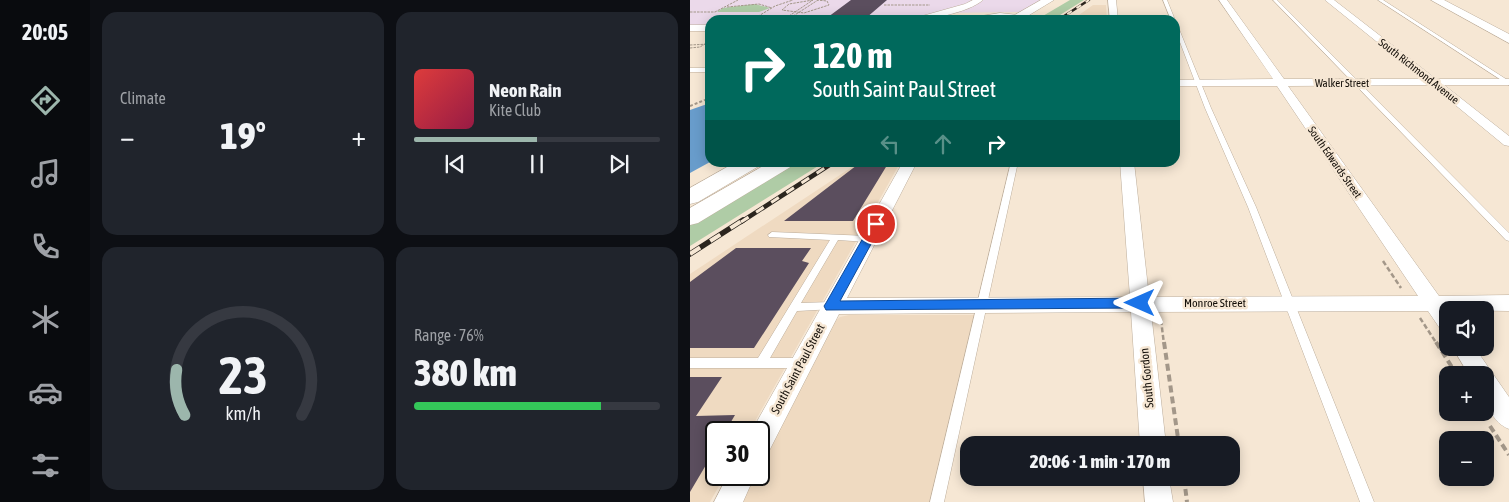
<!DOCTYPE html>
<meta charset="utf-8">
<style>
body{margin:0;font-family:"Asap Condensed",sans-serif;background:#20242c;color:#f1f3f6;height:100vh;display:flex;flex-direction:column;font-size:19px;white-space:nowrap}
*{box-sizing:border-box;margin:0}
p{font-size:16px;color:#9ea1a6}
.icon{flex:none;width:28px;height:28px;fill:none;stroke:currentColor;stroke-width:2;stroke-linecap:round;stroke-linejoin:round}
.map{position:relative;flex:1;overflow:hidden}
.details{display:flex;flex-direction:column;gap:12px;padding:12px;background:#0d0f14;width:600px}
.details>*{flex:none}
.top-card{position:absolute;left:15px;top:15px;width:475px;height:152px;border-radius:15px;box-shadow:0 2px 12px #0003;background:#00695c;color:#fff;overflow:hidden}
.buttons{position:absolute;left:749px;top:301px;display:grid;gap:10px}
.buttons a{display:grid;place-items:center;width:55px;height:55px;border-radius:10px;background:#171b24;box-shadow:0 2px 12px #0003;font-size:25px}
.speed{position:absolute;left:15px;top:421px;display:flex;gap:10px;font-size:25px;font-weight:700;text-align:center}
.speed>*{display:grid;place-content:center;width:65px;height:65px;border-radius:50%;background:#171b24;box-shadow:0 2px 12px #0003;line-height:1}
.speed .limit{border:2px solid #111;border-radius:8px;background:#fff;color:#111}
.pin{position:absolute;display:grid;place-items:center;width:42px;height:42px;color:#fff;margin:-21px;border:2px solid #fff;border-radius:50%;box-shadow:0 1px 5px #0007}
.me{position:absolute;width:55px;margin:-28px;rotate:270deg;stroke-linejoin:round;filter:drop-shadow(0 0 4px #0008)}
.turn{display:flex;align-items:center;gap:18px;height:105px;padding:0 25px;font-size:22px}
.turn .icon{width:65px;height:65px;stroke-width:2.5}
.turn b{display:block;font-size:35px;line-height:42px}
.lanes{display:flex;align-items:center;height:48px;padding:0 25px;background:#0003;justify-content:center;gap:25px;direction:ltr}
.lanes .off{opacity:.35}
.big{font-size:38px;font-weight:800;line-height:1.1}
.details .tile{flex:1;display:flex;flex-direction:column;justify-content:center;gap:8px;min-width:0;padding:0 18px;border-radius:15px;background:#20242c}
.details .dial{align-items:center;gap:0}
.dial svg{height:130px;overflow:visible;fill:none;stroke:#363941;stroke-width:7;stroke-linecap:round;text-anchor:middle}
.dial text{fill:#f1f3f6;stroke:none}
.song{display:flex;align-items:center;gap:15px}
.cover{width:60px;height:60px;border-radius:8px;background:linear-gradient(135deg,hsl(0 70% 55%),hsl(340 70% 35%))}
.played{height:5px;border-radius:2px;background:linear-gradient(90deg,#9cb6ac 50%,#363941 50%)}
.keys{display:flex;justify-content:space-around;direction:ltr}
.heat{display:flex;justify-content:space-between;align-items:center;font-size:28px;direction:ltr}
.charge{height:8px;border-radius:4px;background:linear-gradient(90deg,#34c759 76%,#363941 0)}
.details .tiles{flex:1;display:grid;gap:12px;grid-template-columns:repeat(2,1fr)}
.trip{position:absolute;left:270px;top:436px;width:280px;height:50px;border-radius:15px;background:#171b24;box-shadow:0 2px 12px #0003;font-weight:800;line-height:50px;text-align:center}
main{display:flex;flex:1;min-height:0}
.tab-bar{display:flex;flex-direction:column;width:90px;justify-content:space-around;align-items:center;background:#090b0e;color:#9ea1a6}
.tab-bar .icon{width:35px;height:35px}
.tab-bar .active{color:#9cb6ac}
.tab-bar b{font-size:22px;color:#f1f3f6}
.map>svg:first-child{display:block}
.built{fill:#efdac1}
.education{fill:#ebd9ea}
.green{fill:#afcca6}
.water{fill:#689ccb}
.building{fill:#5b4e5e}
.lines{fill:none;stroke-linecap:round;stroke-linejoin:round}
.lane-casing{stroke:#bdae9c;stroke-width:1}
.street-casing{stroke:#bdae9c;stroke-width:1}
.secondary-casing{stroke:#bdae9c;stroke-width:1}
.path-far3{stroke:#a39789;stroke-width:1;stroke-dasharray:2.5 1;stroke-linecap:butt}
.path-far2{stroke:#a39789;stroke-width:2;stroke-dasharray:3 2;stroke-linecap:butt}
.path-far1{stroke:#a39789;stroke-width:2.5;stroke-dasharray:5 2.5;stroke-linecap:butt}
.path{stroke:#a39789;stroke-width:4;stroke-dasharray:7 4;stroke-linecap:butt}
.lane{fill:#fff;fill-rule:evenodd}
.street{fill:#fff;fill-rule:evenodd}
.secondary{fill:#fff;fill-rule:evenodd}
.rail-far2-casing{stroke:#2b251e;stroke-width:2.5}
.rail-far1-casing{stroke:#2b251e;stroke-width:4.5}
.rail-casing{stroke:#2b251e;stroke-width:5.5}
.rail-far2{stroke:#f6e7d4;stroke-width:2;stroke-dasharray:5.5;stroke-linecap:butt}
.rail-far1{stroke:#f6e7d4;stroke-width:3;stroke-dasharray:9;stroke-linecap:butt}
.rail{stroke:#f6e7d4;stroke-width:4;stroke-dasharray:12;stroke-linecap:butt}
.route{fill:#1a73e8;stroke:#114b97}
.labels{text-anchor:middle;stroke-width:5;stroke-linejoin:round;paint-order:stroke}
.far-street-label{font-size:11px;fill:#130e08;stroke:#f6e7d4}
.street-label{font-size:12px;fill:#130e08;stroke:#f6e7d4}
</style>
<main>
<nav class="tab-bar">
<b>20:05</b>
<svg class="icon active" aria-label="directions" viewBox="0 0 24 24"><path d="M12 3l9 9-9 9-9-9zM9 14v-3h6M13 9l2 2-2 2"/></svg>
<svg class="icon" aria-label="music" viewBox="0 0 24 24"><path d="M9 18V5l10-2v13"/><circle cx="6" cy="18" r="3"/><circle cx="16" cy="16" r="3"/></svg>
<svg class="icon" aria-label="phone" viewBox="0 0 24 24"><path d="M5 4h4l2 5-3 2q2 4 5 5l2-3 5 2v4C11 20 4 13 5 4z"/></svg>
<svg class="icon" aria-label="climate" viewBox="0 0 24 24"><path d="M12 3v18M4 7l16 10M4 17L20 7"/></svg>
<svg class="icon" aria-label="car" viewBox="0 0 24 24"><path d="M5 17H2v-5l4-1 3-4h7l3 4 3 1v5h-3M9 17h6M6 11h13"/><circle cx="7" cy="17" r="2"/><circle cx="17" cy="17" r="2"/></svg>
<svg class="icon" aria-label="filters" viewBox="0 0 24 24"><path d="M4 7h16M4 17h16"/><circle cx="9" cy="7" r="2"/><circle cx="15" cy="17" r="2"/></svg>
</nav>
<section class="details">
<div class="tiles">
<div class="tile"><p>Climate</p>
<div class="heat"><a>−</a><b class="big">19°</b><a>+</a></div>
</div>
<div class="tile">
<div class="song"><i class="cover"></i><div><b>Neon Rain</b><p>Kite Club</p></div></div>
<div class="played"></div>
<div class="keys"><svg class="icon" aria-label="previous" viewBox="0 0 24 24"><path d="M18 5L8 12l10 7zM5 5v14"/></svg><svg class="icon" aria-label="pause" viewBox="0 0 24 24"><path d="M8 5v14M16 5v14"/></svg><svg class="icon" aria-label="next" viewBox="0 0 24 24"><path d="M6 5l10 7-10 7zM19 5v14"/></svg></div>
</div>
<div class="tile dial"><svg viewBox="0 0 100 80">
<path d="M14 69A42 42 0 1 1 86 69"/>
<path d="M14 69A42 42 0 0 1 9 41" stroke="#9cb6ac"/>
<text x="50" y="56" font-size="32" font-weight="700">23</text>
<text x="50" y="72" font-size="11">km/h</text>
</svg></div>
<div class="tile"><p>Range · 76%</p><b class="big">380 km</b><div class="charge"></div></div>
</div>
</section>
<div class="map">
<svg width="819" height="502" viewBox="0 0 819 502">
<rect width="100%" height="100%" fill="#f6e7d4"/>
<path class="built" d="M403,5H416L417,20H382Z
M168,163H210L59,432H26V475H35L20,502H0V274Z
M159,315H292L252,502H51L65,475H69V467L143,323L150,317Z"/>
<path class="education" d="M0,0H353L331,12L248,13L217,20H20V27H0Z"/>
<path class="green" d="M380,0H394L362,20H346Z
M65,4L80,8L69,12H27L33,8Z
M105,163H133L0,246V225Z"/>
<path class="water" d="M20,103V162L0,173V110Z"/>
<path class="building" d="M161,0H197L176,18L138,17Z
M171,162H199L163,221H94Z
M46,248H121L112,261L119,263L64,348H0V282Z
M0,377H32L6,416L45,415L35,432H26V448L0,492Z"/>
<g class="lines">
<defs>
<path id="lane" d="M473,0H477L485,20H481Z
M583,0H587L819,233V241L816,240Z
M688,0H693L819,81V85Z
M310,13L345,17L343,18L310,15L277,20H267Z
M485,23L487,24L521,108L566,207L684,502H670L558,207L515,108L485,29Z
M0,68H20V72H0Z
M321,162H328L254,502H240Z
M82,232L178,236L182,239L178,242L148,240L111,303L141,302L144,303L146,306L144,309L107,311L80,358H112L116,360L118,363L116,366L112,368H0V358H68L140,240L79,237L78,235Z"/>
<path id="street" d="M283,0H293C278,13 238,20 218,20L275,4Z
M418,0H426L428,20H420Z
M529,0H537L594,79H733L635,0H644L746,79H819V85H754L819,136V146L814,145L741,85L598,86L749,296L819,295V311L758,310V332L751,330L738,311L461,312L476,445H450L441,312L149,314L78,453L69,457V432H61L213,162H227L157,298L440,297L430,162H444L459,297L728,296L587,86H485V80L583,79Z
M0,25H20V31H0Z
M763,348H785L819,397V429C797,420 795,396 795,375H779Z
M38,475H65L53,502H24Z
M453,478H479L483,502H455Z"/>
<path id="secondary" d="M351,0H364L331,20H316Z
M741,0H754L819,34V43Z
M46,162H72L69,166L8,202L0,204V188Z
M80,162H105L102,166L8,223L0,225V208Z"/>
</defs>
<use href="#lane" class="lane-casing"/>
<use href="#street" class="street-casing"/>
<use href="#secondary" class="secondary-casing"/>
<path class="path-far3" d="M123,0L99,4L92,10L114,13L139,5L137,1L127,0
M194,5H240
M37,7L69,4L82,8
M0,12H25L48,0
M62,20L85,6L103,0
M93,20L123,0
M97,20L128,0
M144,20L146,19
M0,45L20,44
M0,48L10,47L20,41"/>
<path class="path-far2" d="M0,106L20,98"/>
<path class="path-far1" d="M693,261L711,288
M730,318L747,344
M471,320L474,344"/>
<path class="path" d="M474,342L489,445
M746,342L767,375
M800,426L819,455
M494,478L497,502"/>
<use href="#lane" class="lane"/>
<use href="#street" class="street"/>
<use href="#secondary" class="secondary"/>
<defs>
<path id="rail-far2" d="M368,20L399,0"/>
<path id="rail-far1" d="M51,222L144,162"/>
<path id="rail" d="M0,254L53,220"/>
</defs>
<use href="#rail-far2" class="rail-far2-casing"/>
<use href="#rail-far1" class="rail-far1-casing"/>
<use href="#rail" class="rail-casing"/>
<use href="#rail-far2" class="rail-far2"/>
<use href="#rail-far1" class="rail-far1"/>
<use href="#rail" class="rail"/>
</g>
<path class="route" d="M186,220L192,224L150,301L450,298L457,303L450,308L136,310L134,306L136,303L181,224Z"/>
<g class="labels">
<g class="far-street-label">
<text transform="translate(729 71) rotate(38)" y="4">South Richmond Avenue</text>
<text x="652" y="87">Walker Street</text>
<text transform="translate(645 162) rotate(55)" y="4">South Edwards Street</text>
</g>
<g class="street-label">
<text x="525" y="307">Monroe Street</text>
<text transform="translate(108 369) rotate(-62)" y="4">South Saint Paul Street</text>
<text transform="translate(457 378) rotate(-95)" y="4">South Gordon</text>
</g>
</g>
</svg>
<div class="buttons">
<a><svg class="icon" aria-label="sound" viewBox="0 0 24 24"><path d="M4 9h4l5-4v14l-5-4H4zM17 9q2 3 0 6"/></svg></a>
<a>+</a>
<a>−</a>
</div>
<div class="speed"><div class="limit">30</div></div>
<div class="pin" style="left:186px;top:224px;background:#d93025"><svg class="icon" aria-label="arrive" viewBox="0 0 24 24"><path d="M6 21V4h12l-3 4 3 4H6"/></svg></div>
<svg class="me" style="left:450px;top:303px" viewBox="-20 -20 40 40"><path d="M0-17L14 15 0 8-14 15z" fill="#1a73e8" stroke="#fff" stroke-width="4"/></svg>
<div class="trip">20:06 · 1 min · 170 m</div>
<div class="top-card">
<div class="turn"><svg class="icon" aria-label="right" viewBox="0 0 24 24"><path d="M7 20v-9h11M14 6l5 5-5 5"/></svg><div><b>120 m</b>South Saint Paul Street</div></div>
<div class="lanes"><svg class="icon off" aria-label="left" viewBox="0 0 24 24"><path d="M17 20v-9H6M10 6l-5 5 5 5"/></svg><svg class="icon off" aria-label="ahead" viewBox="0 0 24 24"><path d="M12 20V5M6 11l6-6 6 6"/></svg><svg class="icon" aria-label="right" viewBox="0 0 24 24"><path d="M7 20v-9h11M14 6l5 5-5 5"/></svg></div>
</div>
</div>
</main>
